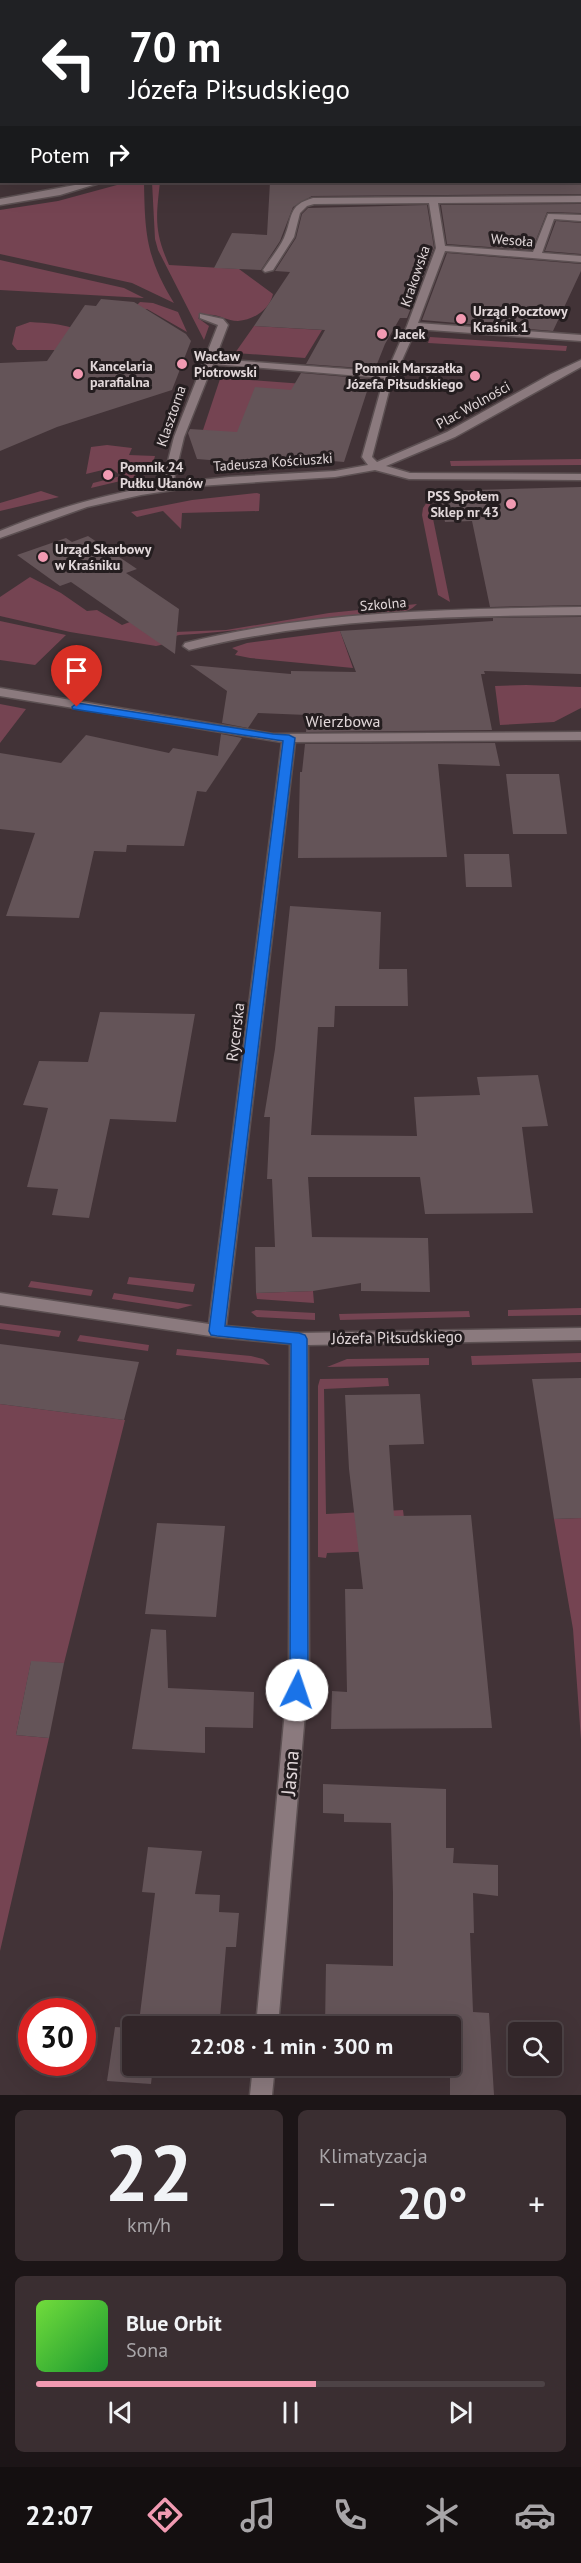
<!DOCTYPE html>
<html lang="pl">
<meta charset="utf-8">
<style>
body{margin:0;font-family:"PT Sans",sans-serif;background:#3a2e31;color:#f1f3f6;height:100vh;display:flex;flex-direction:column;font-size:22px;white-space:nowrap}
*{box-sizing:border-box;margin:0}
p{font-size:20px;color:#a8a5a8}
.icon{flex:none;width:33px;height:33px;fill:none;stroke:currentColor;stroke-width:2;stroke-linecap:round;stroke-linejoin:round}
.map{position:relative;height:2095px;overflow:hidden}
.sheet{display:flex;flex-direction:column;gap:15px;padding:15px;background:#1c1517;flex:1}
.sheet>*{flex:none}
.top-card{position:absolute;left:0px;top:0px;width:582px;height:183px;box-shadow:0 6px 24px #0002,0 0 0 2px #4d4346;background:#202124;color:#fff;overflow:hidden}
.fabs{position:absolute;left:508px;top:2022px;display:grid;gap:12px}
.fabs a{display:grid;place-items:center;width:54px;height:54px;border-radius:6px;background:#322629;box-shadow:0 6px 24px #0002,0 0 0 2px #4d4346;font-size:30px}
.speed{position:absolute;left:18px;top:1998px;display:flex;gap:12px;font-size:30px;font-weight:700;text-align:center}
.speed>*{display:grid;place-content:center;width:78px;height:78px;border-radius:50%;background:#322629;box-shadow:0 6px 24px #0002,0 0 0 2px #4d4346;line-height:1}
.speed .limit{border:9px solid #d22;background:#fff;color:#111}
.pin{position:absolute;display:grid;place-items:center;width:51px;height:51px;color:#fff;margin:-62px -26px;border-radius:50% 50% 50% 0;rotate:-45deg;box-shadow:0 0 6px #0007}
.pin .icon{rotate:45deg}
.me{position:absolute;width:66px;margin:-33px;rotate:4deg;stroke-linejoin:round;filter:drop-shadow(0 0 4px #0008)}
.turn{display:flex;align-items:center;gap:21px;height:126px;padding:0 30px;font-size:27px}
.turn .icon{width:78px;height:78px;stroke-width:2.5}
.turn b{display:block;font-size:42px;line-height:51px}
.then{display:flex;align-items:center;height:57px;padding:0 30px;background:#0003;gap:12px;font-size:22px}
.big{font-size:45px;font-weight:600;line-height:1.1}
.sheet .tile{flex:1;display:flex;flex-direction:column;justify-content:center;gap:9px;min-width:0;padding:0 21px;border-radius:9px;background:#3a2e31}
.sheet .dial{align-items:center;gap:0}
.dial b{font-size:78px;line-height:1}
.song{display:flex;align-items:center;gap:18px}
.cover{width:72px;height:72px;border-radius:9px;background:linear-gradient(135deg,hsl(100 70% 55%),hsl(130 70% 35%))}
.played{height:6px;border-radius:3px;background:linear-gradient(90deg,#f19ab2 55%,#4d4346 55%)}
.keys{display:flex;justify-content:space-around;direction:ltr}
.heat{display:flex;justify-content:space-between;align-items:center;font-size:33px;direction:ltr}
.sheet .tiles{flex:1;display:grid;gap:15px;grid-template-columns:1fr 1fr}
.tile:last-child{grid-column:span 2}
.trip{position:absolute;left:122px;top:2016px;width:339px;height:60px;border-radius:6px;background:#322629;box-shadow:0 6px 24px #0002,0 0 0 2px #4d4346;font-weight:600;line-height:60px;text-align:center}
.dock{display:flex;height:96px;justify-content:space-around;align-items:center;background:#140f10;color:#a8a5a8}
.dock .icon{width:42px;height:42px}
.dock .selected{color:#f19ab2}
.dock b{font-size:27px;color:#f1f3f6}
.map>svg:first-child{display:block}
.green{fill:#754452}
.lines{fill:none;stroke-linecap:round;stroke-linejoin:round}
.stream{stroke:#340618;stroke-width:7}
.canal{fill:#340618;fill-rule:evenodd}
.building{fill:#645458}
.minor-casing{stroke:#5c5052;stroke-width:3}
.minor{fill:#8b7a7e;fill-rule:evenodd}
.route{fill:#1a73e8;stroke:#114b97;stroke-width:1.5}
.poi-dot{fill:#f19ab2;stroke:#241d1f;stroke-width:2}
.labels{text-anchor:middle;stroke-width:6;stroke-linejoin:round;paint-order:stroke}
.far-street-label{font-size:14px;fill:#e1d7d9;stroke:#241d1f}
.far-poi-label{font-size:14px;font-weight:bold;fill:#e1d7d9;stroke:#241d1f;text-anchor:start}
.street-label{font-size:16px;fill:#e1d7d9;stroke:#241d1f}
.near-street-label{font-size:20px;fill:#e1d7d9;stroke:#241d1f}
</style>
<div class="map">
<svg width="581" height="2095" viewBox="0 0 581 2095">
<rect width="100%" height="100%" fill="#423337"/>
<path class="green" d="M0,0H560L2,2L0,51Z
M128,182H144C145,234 146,257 174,303L132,283L0,254V210L58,201Z
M152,182H160C156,218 154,231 169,265L239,269L273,294C270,309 254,320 238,321C223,321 215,309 198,318L209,326L204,340L158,250L155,239Z
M0,260L124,288L144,298L0,290Z
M140,302L153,303L178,312L187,332L147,309L143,310L137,305Z
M30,322C64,324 83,326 107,350H17L12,344L16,327Z
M254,326L322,330L305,358L235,353Z
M430,337L567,346L566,351L428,343Z
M224,378L344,387L295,445L203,430L220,379Z
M107,445L132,448L129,455L155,456L150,474L91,488L93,483L121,476L111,468L86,474L91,447Z
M581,459V465L451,466L450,461Z
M41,491L59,497L0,511V503Z
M257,493L260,494L259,511L182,513L181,529L163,511L137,517L131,512L192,500Z
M429,499L450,602L438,595L422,515L423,508Z
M30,577L61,593L87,611L97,610L122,625L166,608L174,632L226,630L329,613L417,604C407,616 378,614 364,615C302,619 241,632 179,635C170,637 166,645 156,646L70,632L0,616V597Z
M0,621L66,635L35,665L0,660Z
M340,631L353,668L250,658L235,655L238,651L232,648L247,643Z
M526,685L581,687V708L554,722L500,725L495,686Z
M0,704L26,709L0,743Z
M129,1277L195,1284L193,1292L127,1284Z
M31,1281L93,1290L91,1296L28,1287Z
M313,1291L314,1303L257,1299L256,1293Z
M114,1293L193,1305L178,1309L112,1299Z
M581,1308V1315L508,1316V1310Z
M256,1310L315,1313V1320L257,1317L251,1312Z
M469,1311L470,1317L340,1320L339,1314Z
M0,1323L61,1331L59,1337L0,1329Z
M80,1335L149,1345L148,1351L77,1341Z
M177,1349L251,1356L263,1359L270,1365L176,1355Z
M581,1353V1362L472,1365L471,1356Z
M429,1358V1365L327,1367L347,1359Z
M388,1378L389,1386L324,1389L326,1514L403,1510L408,1550L327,1553L326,1558L318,1557V1386L320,1379Z
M0,1404L125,1420L64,1663L31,1662L16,1735L49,1738L0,1951Z
M581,1518V1740L573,1629L554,1519Z"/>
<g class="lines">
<path class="stream" d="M545,2L547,0"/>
<path class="canal" d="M223,0H244L245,2H224Z"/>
</g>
<path class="building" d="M270,182L540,184V182H581V194L312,196L293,207L280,241L261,270L214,268L232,233L267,235Z
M581,204V213L547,212L532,250L447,244L441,205Z
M427,205L434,248L407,318H400L385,344L375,369L306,364L325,330L254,326L290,272L275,271L296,238L302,214L308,208Z
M556,221L581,223V254L545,251Z
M447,253L581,264V271L553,331L422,320Z
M101,299L134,302L186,334L191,341L172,390L57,427L0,451V363L47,361L85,305L96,306Z
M301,373L371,379L344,462L284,457L271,465L197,459L188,433L190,429L237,432L255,387L291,390Z
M581,487V605L490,607L472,521L445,522L439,491Z
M88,536L137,569L126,573L179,609L175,654L71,582L60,586L17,555L66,538L72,542Z
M581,617V674L484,671L485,674H481L492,730L306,732L307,715L258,713L248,728L222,723L227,691L190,665L291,674V671L356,672L340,631L493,621V618Z
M221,734L242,738L206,792L197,791L184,846L127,845L126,852L94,851L79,918L6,916L35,833L0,829V753L61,763L86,735L169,753L173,748L218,756Z
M495,743L500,766L438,764L447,857L298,858L300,772H302L305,744Z
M506,774H559L567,834H513Z
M464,854H509L512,887H466Z
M290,906L381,912L379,969H407L408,1006H335L334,1027H318L311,1135L417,1136L414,1097L480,1095L477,1077L538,1075L548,1126L522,1127L533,1213L425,1214L420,1177H308L312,1237L428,1238L430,1292L361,1291V1283L313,1291L256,1293L255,1247H275L272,1179H267L270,1117H264L275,1049Z
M100,1012L195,1014L176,1122L110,1119L89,1218L52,1215L58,1189L27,1187L48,1108L23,1105L39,1061L88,1062Z
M0,1344L139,1362L124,1420L0,1404Z
M581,1378V1518L554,1519L532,1379Z
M420,1394L424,1444L389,1445L394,1516L471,1515L492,1728L331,1729L332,1691L347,1692L345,1589H363L349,1469L345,1395Z
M157,1523L225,1526L216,1617L145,1614Z
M151,1629L166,1630L168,1688L254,1692L253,1728L205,1727V1753L132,1749Z
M31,1661L64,1663L49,1738L16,1735Z
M323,1784L446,1789V1848H454L453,1863L498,1865V1896L473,1893L474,1933H470L473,2012L489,2013L494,2095H450V2026H325L326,1964L393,1966V1893L391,1823L344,1822V1814L323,1813Z
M148,1847L202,1851L195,1894L220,1895L219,1912L239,1913L236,1947H226L220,2018L140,2014L155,1893L142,1892Z
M115,2027L132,2028V2066H153L151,2084L107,2081Z"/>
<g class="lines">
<defs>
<path id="minor" d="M580,48H581V52H580Z
M580,124H581V130H580Z
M91,182H103L60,195L0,205V199Z
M581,196V202L438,203L445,246L533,252L548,214L581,215V221L554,219L542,253L581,256V262L445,251L418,323L581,335V341L416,329L390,387L372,457L377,462L447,432L551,374L581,360V367L455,437L386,466L410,473L581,474V480L409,479L375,470L335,477L199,486L141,495L87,507L0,538V531C52,509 106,494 162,485L174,437L218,325L200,318V314L223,319L228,325L215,359L387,372L407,326L436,248L429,203L314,204L307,206L300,213L294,237L273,270L265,272L263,270C270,259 279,249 284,238C293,218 287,205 313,198ZM213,364L384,378L362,457L368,465L335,471L229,477L173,483L184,437Z
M581,607V615C450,616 316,618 189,650L183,646L185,643C311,611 451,609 581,607Z
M0,688L273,734L581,732V740L295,742L226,1326L299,1333L581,1328V1340L308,1345L309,1667L278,2026H256L289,1667L290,1344L217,1337L0,1305V1293L209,1324L282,742L0,696Z
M253,2066H275L272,2095H250Z"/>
</defs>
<use href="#minor" class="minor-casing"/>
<use href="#minor" class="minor"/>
</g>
<path class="route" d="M77,703L273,734L289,735L295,738L225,1326L299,1333L305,1335L307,1339L308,1667L303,1695L297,1697L291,1695L288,1690L290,1667L291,1344L217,1336L211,1335L209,1331L283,741L73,709L72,707Z"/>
<g class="poi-dot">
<circle cx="461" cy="319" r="6"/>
<circle cx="382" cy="334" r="6"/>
<circle cx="182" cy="364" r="6"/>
<circle cx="78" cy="374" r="6"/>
<circle cx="475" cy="376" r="6"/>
<circle cx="108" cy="475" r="6"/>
<circle cx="511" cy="504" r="6"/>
<circle cx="43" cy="557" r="6"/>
</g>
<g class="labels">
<g class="far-street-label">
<text transform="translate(512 240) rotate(4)" y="5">Wesoła</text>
<text transform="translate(415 276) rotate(-71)" y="5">Krakowska</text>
<text transform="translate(473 405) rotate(-29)" y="5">Plac Wolności</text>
<text transform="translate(171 416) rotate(-71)" y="5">Klasztorna</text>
<text transform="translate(273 462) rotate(-4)" y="5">Tadeusza Kościuszki</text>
<text transform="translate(383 604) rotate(-5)" y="5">Szkolna</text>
</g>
<g class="far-poi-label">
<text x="473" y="316">Urząd Pocztowy<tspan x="473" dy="16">Kraśnik 1</tspan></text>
<text x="394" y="339">Jacek</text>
<text x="194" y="361">Wacław<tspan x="194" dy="16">Piotrowski</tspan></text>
<text x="90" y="371">Kancelaria<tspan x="90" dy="16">parafialna</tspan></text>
<text x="463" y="373" text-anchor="end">Pomnik Marszałka<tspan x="463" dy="16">Józefa Piłsudskiego</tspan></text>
<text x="120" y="472">Pomnik 24<tspan x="120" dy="16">Pułku Ułanów</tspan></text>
<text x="499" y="501" text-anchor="end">PSS Społem<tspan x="499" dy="16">Sklep nr 43</tspan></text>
<text x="55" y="554">Urząd Skarbowy<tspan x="55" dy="16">w Kraśniku</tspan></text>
</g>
<g class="street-label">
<text x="343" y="727">Wierzbowa</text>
<text transform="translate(235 1032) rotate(-83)" y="6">Rycerska</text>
<text transform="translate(397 1337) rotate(-1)" y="6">Józefa Piłsudskiego</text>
</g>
<g class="near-street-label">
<text transform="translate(290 1773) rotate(-85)" y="7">Jasna</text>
</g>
</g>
</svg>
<div class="fabs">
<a><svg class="icon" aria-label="search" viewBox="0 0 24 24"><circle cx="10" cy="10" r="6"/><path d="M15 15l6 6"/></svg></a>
</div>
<div class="speed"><div class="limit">30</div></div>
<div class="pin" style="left:77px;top:707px;background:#d93025"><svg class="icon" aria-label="arrive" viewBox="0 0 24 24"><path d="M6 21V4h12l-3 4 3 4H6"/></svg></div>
<svg class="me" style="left:297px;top:1690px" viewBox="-20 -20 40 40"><circle r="19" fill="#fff"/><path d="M0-13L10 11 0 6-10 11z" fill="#1a73e8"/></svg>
<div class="trip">22:08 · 1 min · 300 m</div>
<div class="top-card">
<div class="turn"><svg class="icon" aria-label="left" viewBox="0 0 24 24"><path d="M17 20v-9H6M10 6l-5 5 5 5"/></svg><div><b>70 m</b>Józefa Piłsudskiego</div></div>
<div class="then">Potem<svg class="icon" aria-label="right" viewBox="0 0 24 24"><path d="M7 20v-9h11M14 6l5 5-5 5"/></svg></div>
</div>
</div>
<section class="sheet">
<div class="tiles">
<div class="tile dial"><b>22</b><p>km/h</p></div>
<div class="tile"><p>Klimatyzacja</p>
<div class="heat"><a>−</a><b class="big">20°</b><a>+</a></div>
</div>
<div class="tile">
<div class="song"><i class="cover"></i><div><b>Blue Orbit</b><p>Sona</p></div></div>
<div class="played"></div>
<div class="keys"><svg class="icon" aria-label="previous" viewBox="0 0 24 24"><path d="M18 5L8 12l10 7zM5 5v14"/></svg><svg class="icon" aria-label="pause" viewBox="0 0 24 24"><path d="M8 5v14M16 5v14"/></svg><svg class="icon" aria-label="next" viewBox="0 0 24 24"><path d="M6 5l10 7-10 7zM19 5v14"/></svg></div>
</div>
</div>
</section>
<nav class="dock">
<b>22:07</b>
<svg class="icon selected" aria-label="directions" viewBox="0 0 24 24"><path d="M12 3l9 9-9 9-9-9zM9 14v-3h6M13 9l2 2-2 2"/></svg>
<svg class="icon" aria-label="music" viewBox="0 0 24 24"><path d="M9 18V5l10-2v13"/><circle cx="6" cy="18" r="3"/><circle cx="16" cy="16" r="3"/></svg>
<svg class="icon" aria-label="phone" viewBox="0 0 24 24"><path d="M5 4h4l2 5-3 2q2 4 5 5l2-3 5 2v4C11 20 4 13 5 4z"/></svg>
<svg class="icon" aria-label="climate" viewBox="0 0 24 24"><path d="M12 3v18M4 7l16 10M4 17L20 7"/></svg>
<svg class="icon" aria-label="car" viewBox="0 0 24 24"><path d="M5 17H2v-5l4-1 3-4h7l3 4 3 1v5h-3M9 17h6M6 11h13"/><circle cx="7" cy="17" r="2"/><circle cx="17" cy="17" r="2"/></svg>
</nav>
